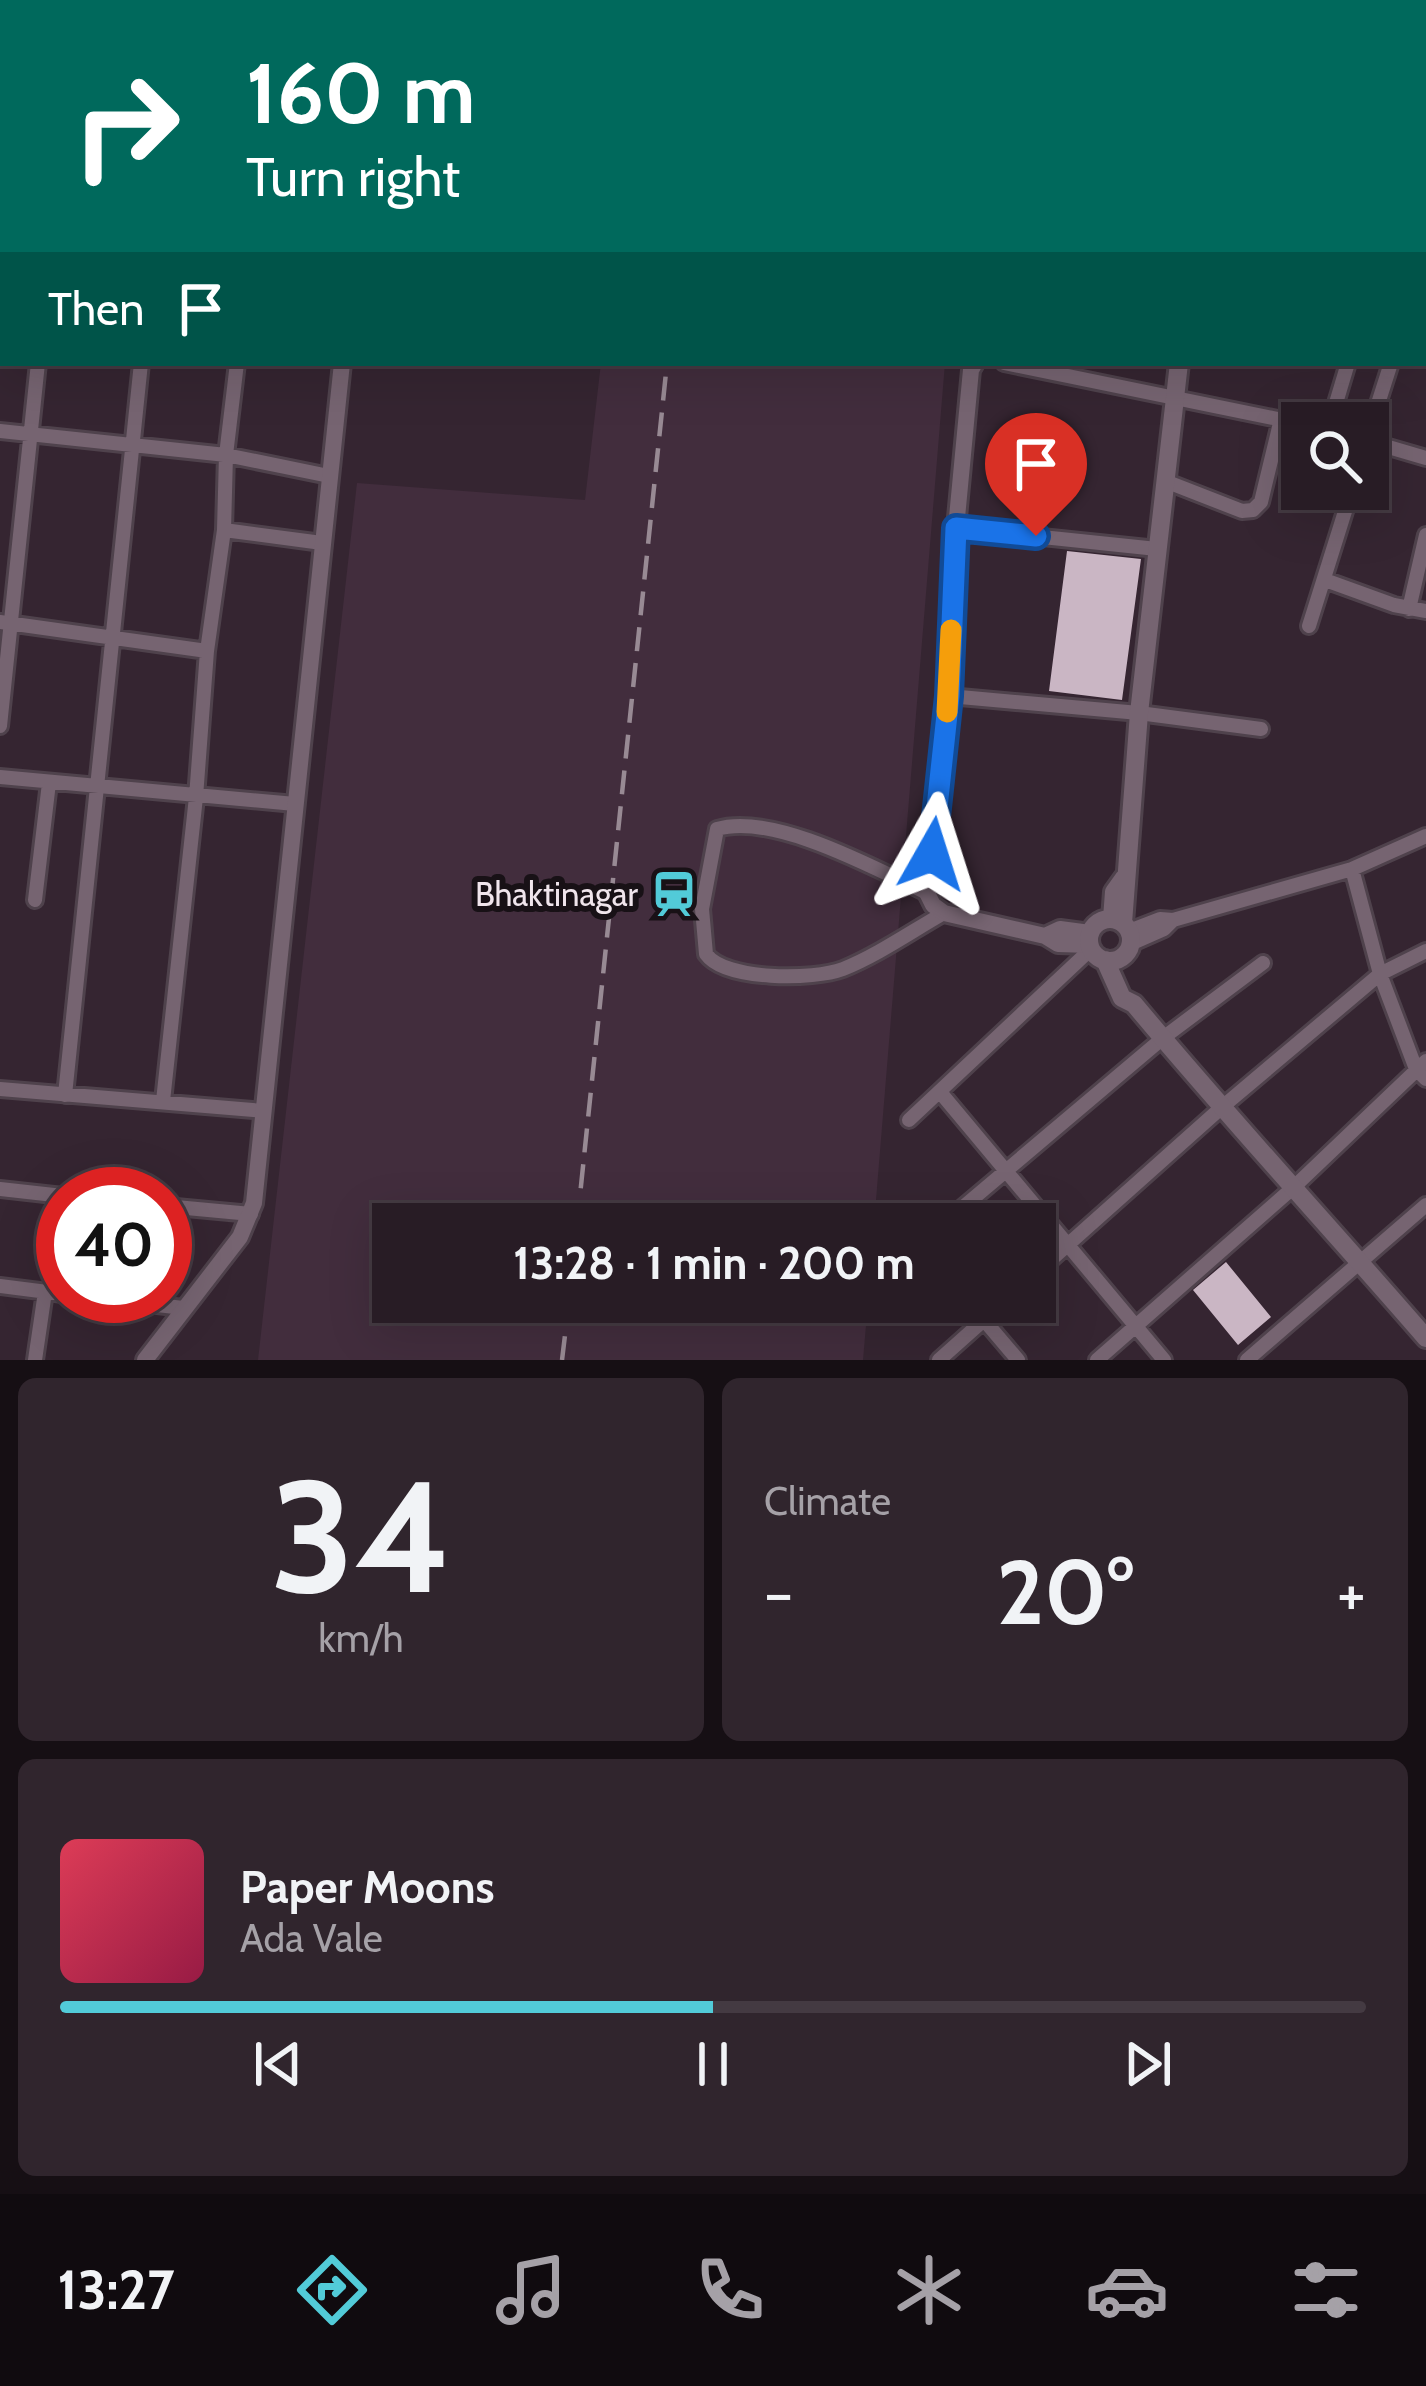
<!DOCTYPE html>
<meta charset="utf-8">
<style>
body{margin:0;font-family:Cabin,sans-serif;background:#30252d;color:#f1f3f6;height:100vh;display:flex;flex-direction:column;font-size:45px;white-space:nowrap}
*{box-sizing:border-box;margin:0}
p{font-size:39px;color:#a5a1a7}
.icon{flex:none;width:66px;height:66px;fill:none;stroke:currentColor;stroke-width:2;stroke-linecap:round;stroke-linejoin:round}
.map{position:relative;height:1360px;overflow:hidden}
.drawer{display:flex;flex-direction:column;gap:18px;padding:18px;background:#160f14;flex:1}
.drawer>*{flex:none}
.guide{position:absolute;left:0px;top:0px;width:1428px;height:366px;box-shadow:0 12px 48px #0002,0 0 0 3px #443a42;background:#00695c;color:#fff;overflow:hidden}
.fabs{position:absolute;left:1281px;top:402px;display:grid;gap:24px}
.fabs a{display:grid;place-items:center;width:108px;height:108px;border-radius:0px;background:#281c25;box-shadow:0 12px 48px #0002,0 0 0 3px #443a42;font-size:60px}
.speed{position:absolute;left:36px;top:1167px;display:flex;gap:24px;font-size:60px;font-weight:700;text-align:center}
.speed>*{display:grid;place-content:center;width:156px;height:156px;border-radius:50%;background:#281c25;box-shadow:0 12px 48px #0002,0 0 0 3px #443a42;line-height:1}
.speed .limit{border:18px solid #d22;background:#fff;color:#111}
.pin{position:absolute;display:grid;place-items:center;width:102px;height:102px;color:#fff;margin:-123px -51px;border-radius:50% 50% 50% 0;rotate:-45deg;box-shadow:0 0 12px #0007}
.pin .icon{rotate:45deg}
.me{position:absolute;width:132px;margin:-66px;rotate:6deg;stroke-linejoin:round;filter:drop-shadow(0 0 9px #0008)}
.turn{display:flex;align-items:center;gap:42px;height:252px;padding:0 48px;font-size:54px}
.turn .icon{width:156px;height:156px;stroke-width:2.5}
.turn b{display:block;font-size:84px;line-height:102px}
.then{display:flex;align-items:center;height:114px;padding:0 48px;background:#0003;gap:24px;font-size:45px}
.big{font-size:90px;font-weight:800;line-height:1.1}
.drawer .card{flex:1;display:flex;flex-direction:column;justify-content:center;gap:18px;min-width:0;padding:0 42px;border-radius:18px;background:#30252d}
.drawer .dial{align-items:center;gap:0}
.dial b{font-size:156px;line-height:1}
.song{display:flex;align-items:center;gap:36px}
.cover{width:144px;height:144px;border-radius:18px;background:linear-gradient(135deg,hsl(350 70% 55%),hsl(340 70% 35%))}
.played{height:12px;border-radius:6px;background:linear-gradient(90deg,#52cbd8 50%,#443a42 50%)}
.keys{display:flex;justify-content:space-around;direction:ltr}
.heat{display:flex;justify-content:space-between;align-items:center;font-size:66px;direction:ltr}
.drawer .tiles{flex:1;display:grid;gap:18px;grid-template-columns:1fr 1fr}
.card:last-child{grid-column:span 2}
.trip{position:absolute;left:372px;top:1203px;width:684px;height:120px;border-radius:0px;background:#281c25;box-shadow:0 12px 48px #0002,0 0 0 3px #443a42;font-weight:800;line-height:120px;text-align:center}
.tab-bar{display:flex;height:192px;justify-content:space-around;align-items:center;background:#100b0f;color:#a5a1a7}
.tab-bar .icon{width:84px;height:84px}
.tab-bar .active{color:#52cbd8}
.tab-bar b{font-size:54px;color:#f1f3f6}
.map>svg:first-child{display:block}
.built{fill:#422d3d}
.building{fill:#cab6c4}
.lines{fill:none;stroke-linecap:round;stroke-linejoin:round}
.tertiary-tunnel{stroke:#51424d;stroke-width:16;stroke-dasharray:16 8;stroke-linecap:butt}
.minor-casing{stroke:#4f424c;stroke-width:20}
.tertiary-casing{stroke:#4f424c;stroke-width:22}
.secondary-casing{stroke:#4f424c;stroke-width:24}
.minor{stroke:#766471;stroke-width:14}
.tertiary{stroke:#766471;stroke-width:16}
.secondary{stroke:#766471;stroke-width:18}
.rail{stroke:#988a94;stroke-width:4.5;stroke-dasharray:24 12;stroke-linecap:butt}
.route-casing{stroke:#114b97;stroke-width:30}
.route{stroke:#1a73e8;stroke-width:21}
.slow{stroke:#f59e0b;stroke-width:21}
.labels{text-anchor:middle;stroke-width:12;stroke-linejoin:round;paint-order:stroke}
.poi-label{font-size:33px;fill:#f0e5ec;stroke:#181116;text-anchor:end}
</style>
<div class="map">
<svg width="1426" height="1360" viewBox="0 0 1426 1360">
<rect width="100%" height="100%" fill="#352531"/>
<path class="built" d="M601,363H945L874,1224H393V1302H868L863,1360H258L357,483L585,500Z"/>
<path class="building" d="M1067,551L1141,559L1122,700L1049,691Z
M1226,1262L1271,1317L1238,1345L1193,1290Z"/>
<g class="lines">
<path class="tertiary-tunnel" d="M675,0L723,3"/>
<defs>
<path id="minor" d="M1230,0L1238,3
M77,3V0
M173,3V0
M275,3V0
M379,3L380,0
M1098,3V0
M1156,3L1157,0
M1305,3L1306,0
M1425,59H1426
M1425,118L1426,115
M1425,197H1426
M0,245L3,246
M1425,269L1426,267
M1004,363L1302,424
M1330,423L1348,363
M0,431L226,455L329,476
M1368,435L1391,363
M1368,441L1426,458
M1165,481L1242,511L1253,510L1261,502L1281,419
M956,528L1157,549
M224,530L322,543
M1325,580L1394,605L1426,611
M1409,609L1426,535
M0,622L207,651
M1309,626L1352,489
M949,696L1139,713L1261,729
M0,726L38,363
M0,777L295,804
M1352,869L1380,974L1416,1069L1426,1079
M927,893C876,869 773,812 717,829L702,909L706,954C725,981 814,980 843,969C878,955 912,931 944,913
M35,900L49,783
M1173,920L1352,869L1426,836
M1129,931L1160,919L1173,920L1164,929L1130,944
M0,1089L264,1111
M940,1092L1164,1360
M65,1095L141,363
M163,1101L196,797L207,651L224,530L226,455L237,363
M909,1120L1091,949
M0,1189L63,1196
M165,1206L251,1214
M943,1224L1163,1038L1263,963
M1035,1274L1221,1108L1380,974L1426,951
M0,1286L63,1294
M81,1296L183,1308
M984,1320L1018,1360
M35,1360L45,1292
M939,1360L1004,1302
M1097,1360L1295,1186L1426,1061
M1247,1360L1426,1205"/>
<path id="tertiary" d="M607,3L617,0
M978,3L982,0
M995,3V0
M1015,3V0
M0,59H3
M0,73L3,74
M975,363L971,370L956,528L949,696L927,893L933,905L944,913L1045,936L1058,944L1090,945
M1045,936L1060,929L1090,933
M145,1360L240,1237L254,1203L342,363"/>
<path id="secondary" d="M1209,3L1212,0
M1112,919L1114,892L1124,878
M1089 940a21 21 0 1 1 42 0a21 21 0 1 1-42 0Z
M1123,923L1139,713L1179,363
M1105,960L1122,998L1134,1004C1229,1118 1329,1226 1426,1338"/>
</defs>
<use href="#minor" class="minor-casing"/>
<use href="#tertiary" class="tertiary-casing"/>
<use href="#secondary" class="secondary-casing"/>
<use href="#minor" class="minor"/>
<use href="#tertiary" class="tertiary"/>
<use href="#secondary" class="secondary"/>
<path class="rail" d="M705,3V0
M577,1224L667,363
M562,1360L569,1302"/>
</g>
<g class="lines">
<defs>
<path id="route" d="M932,854L949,696L956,528L1036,536"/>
</defs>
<use href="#route" class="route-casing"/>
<use href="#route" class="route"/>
<path class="slow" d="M947,712L951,630"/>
</g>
<defs>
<symbol id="station-bare" viewBox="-9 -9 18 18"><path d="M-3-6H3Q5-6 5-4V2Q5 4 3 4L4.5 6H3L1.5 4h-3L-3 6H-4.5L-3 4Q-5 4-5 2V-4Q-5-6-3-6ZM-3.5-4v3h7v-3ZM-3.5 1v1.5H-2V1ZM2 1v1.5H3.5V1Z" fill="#52cbd8" stroke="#181116" stroke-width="2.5" paint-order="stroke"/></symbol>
</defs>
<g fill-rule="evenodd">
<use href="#station-bare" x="641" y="861" width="66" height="66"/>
</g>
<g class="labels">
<g class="poi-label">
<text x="638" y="906">Bhaktinagar</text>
</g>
</g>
</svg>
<div class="fabs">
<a><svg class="icon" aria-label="search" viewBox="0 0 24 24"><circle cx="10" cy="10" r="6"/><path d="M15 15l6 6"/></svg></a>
</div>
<div class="speed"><div class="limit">40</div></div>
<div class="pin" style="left:1036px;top:536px;background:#d93025"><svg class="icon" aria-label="arrive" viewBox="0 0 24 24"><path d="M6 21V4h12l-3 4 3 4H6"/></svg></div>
<svg class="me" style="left:932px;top:854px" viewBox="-20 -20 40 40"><path d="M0-17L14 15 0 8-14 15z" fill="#1a73e8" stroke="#fff" stroke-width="4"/></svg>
<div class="trip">13:28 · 1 min · 200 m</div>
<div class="guide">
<div class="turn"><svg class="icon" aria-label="right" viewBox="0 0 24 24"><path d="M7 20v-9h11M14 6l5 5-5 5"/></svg><div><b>160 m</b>Turn right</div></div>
<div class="then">Then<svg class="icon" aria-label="arrive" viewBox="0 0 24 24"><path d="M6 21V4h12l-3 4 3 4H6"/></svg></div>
</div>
</div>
<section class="drawer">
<div class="tiles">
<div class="card dial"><b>34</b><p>km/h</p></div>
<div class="card"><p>Climate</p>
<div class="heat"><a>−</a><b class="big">20°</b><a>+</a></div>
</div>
<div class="card">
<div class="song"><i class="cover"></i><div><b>Paper Moons</b><p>Ada Vale</p></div></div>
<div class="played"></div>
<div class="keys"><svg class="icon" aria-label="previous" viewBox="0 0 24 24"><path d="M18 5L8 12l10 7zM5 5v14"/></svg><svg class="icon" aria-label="pause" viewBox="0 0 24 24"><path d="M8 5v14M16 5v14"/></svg><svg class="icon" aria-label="next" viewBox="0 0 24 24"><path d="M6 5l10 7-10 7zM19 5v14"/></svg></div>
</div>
</div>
</section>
<nav class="tab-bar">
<b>13:27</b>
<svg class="icon active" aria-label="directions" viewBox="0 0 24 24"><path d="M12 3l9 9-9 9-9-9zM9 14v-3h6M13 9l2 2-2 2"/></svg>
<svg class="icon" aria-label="music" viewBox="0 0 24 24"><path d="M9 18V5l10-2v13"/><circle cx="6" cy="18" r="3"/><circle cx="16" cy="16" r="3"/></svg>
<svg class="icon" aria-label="phone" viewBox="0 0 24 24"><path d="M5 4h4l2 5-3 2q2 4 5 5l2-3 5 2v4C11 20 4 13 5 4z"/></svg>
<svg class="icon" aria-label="climate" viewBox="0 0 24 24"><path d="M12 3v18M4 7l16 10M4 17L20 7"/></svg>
<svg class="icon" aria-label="car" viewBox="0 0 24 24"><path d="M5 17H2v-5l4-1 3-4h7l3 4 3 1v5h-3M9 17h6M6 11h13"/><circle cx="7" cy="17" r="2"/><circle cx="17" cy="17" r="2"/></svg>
<svg class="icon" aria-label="filters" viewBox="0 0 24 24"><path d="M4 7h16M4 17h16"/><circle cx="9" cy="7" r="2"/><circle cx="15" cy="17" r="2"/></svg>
</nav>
